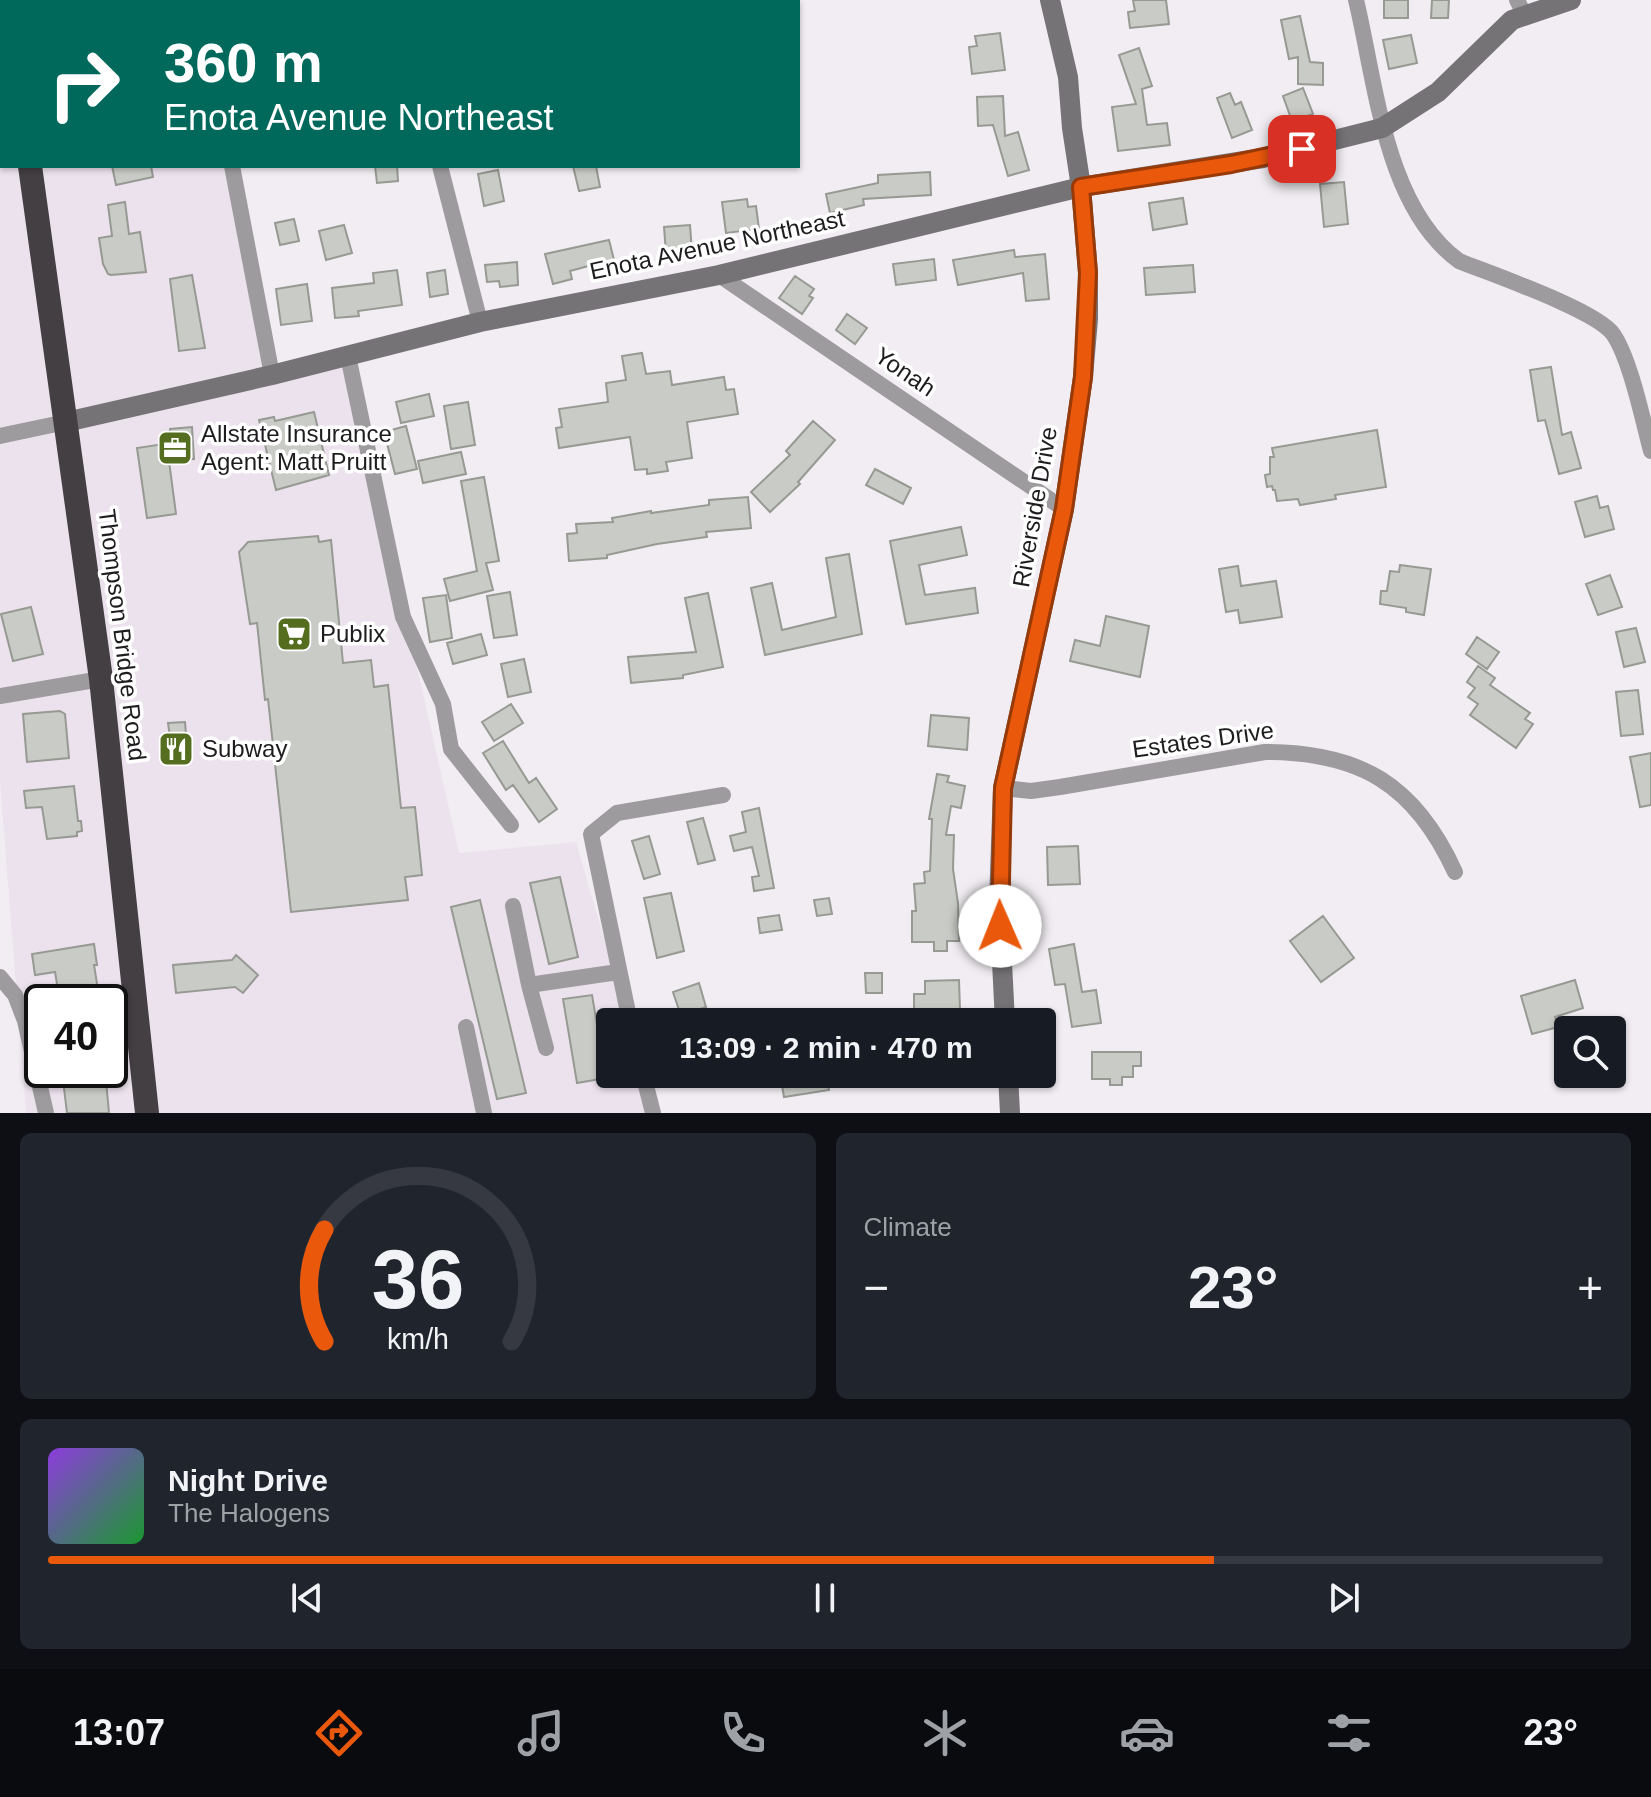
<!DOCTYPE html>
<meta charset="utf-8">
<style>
body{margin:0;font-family:Arial,sans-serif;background:#20242c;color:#f1f3f6;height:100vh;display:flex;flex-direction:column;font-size:30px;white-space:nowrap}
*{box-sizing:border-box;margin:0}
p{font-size:26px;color:#9ea1a6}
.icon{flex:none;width:44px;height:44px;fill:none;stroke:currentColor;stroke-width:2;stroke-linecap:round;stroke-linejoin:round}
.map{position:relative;height:1113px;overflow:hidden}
.details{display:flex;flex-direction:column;gap:20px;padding:20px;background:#0d0f14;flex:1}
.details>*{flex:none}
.hud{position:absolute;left:0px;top:0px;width:800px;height:168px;box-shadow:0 2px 6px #0004;background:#00695c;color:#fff;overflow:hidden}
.controls{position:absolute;left:1554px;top:1016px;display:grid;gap:16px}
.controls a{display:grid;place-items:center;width:72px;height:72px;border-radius:8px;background:#171b24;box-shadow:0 2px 6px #0004;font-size:40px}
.speed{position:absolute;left:24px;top:984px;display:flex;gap:16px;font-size:40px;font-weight:700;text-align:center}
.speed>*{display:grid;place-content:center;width:104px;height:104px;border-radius:50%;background:#171b24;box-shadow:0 2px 6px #0004;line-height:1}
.speed .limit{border:4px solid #111;border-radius:12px;background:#fff;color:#111}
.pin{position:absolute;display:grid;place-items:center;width:68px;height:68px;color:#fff;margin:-34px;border-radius:16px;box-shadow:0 4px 12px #0006}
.me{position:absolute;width:88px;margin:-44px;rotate:359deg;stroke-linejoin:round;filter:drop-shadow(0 0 6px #0008)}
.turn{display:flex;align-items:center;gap:28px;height:168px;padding:0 32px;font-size:36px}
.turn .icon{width:104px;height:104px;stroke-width:2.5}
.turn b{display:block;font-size:56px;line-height:68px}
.big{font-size:60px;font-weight:700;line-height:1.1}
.details .card{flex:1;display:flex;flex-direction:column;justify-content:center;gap:12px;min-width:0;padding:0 28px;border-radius:12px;background:#20242c}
.details .dial{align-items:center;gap:0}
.dial svg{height:208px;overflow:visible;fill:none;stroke:#363941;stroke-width:7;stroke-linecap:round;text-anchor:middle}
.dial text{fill:#f1f3f6;stroke:none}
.song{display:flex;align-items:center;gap:24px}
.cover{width:96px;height:96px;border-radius:12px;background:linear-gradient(135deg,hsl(270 70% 55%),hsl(130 70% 35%))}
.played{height:8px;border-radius:4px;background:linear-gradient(90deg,#ea580c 75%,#363941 75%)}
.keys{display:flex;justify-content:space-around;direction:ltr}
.heat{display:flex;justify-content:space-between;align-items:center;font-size:44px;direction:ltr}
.details .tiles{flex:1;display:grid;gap:20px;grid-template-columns:1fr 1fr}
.card:last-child{grid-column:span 2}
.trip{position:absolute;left:596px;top:1008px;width:460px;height:80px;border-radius:8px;background:#171b24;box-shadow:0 2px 6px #0004;font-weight:700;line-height:80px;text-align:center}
.tab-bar{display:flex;height:128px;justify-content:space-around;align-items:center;background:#090b0e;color:#9ea1a6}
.tab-bar .icon{width:56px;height:56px}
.tab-bar .on{color:#ea580c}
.tab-bar b{font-size:36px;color:#f1f3f6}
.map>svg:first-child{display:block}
.built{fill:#ece2ee;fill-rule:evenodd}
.building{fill:#c9ccc6;stroke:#979993;stroke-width:2}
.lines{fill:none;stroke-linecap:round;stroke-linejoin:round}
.street{stroke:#9d9b9d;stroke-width:16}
.secondary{stroke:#757376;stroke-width:20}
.highway{stroke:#433f43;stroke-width:24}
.route-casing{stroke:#983908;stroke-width:20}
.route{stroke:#ea580c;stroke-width:14}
.labels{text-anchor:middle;stroke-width:7;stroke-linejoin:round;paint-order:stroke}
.street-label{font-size:24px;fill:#1e1c1e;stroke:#fff}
.poi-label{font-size:24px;fill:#1e1c1e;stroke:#fff;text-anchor:start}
</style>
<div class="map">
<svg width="1651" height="1113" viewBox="0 0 1651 1113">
<rect width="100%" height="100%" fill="#f1edf2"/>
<path class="built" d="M0,0H204L205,2H2V166H237L276,368L346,353L459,853L576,842L628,1022H610V1074H643L655,1113H26L0,782ZM42,1002H110V1070H42Z"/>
<path class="building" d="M1133,0H1166L1169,24L1130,28L1128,12L1135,11Z
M1384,0H1408V18H1384Z
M1432,0H1449L1448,18H1431Z
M1300,16L1310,62L1323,63V85L1298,84V57L1289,59L1281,20Z
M1000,33L1005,70L972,74L969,47L977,46L975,36Z
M1411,35L1417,63L1389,69L1383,40Z
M1139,48L1152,86L1142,89L1147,125L1167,123L1170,145L1118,151L1112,107L1136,104L1119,55Z
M1303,88L1313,114L1292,121L1283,96Z
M1230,93L1235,105L1241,102L1252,130L1232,138L1217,98Z
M1003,96L1005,136L1018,132L1029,170L1008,176L993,125L978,126L977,97Z
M112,166H151L153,177L116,185Z
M375,166H397L398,181L377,183Z
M573,166H596L600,187L579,191Z
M498,170L504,201L484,206L478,174Z
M930,172L931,195L863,199L864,205L830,213L826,194L878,183V175Z
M1344,182L1348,224L1324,227L1320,184Z
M1183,198L1187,224L1153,230L1149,203Z
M747,199L748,207L756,206L759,229L726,233L722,202Z
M125,202L129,234L140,232L146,272L111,275L108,274L103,264L99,238L112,236L108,205Z
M294,219L299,241L280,245L275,223Z
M344,225L352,253L326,260L319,231Z
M690,225L692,252L666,253L664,227Z
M609,240L615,264L593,270L592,265L570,271L572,279L553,284L545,254Z
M1014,250L1015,257L1045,254L1049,299L1026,301L1023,273L958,285L953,260Z
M934,259L936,280L896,285L893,264Z
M517,262L518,285L500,287L499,281L487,282L485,265Z
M1193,265L1195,292L1146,295L1144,268Z
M397,270L402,305L358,311L359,316L335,318L332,288L374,283L373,273Z
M445,270L448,294L430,297L427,273Z
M192,275L205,348L179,351L170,279Z
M795,276L814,289L809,296L813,298L802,314L779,298Z
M307,284L312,321L281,325L276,289Z
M847,314L867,328L855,344L836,330Z
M642,353L646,374L670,371L672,385L724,377L726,390L734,389L738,414L687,422L692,458L666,462L668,471L647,474V469L635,470L630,437L559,448L556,428L562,427L559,409L608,402L606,383L626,380L622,356Z
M1551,367L1562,435L1571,432L1581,468L1559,474L1545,420L1538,421L1530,370Z
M429,394L434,416L401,423L396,402Z
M468,402L475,445L451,449L444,406Z
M314,412L329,475L276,490L259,420L274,417L275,421Z
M813,421L835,440L798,482L800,484L770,512L751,492L790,455L786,451Z
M406,426L417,469L395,474L384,432Z
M192,427L194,459L169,461L176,514L147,518L137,448L171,443L170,429Z
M1377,430L1386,487L1335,495L1336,499L1300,505L1298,499L1277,501L1275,490H1273L1272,486L1267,487L1265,475L1270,474V457H1274L1272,448Z
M461,452L466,474L423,483L418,461Z
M875,469L911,488L903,504L866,485Z
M484,477L499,561L486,563L493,590L450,601L444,579L477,571L461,481Z
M1597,496L1600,508L1608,506L1614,529L1585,537L1575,502Z
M748,497L751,528L706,532L707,537L657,544L607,555V558L569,561L567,534L577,533L576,524L613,522L612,518L651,511V513L709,505V500Z
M961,527L967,555L919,565L925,595L975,588L978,613L906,624L890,541Z
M318,536L319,542L331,540L343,663L371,660L374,687L388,685L401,808L415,807L422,875L405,877L408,900L291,912L268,699L265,700L257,623L250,624L239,552L248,542Z
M849,554L862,634L765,655L751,588L772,583L782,630L836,617L826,558Z
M1400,565L1431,569L1424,615L1406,612V608L1380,604L1381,591H1387L1390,571L1399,572Z
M1238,566L1241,586L1276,581L1282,617L1240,623L1238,610L1226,612L1219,569Z
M1610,575L1622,607L1598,615L1586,584Z
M510,592L517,635L494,638L487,596Z
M708,593L723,667L683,675V678L631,683L628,657L696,652L685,598Z
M446,595L452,638L430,642L423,598Z
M31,607L43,654L13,661L1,614Z
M1106,616L1149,626L1140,677L1070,661L1075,640L1100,646Z
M1636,628L1645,662L1624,667L1616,632Z
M481,634L487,655L453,664L447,643Z
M1477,637L1499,652L1487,669L1466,654Z
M524,659L531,692L508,697L501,664Z
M1478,666L1495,678L1490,685L1530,713L1525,719L1533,724L1516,748L1470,715L1478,704L1468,697L1475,688L1467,682Z
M1638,690L1643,734L1621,736L1616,692Z
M511,704L523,723L494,741L482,722Z
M60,711L65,714L69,758L27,762L23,714Z
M931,715L969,718L967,750L928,746Z
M185,722L188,759L166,761L165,738L170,737L168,723Z
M503,741L529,783L536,778L557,809L539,822L513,785L506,790L483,753Z
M1651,753V805L1640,807L1630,757Z
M937,774L949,776L947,782L965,786L961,808L951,806L946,835H954L953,869L958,903L959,941H947V951H934V942H912V911H916L914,884L925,883L924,872L930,871L932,819H929Z
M74,786L78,821H81L82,831L77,832V836L47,839L42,807L26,808L24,791Z
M759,808L774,888L754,891L752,877L759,876L752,847L734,851L730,836L746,832L742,812Z
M703,818L715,860L698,864L687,822Z
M649,836L660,874L644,879L632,841Z
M1078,846L1080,884L1048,885L1047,847Z
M560,877L578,957L549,964L530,883Z
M671,893L684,951L657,958L644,898Z
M829,898L832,914L817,916L814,900Z
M480,900L526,1093L497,1099L451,907Z
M779,915L782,930L760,933L758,918Z
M1323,916L1354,958L1321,982L1290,941Z
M94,944L97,965H94L100,1002H60L55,972L35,975L32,954Z
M1074,944L1082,992L1096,990L1101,1023L1072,1027L1065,984L1055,985L1049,949Z
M236,955L258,975L243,993L235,987L176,993L173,965L232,960Z
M865,973H882V993H866Z
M959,980L960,1010H945L946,1021H927V1013H914V994H925V981Z
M1575,980L1583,1008L1555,1017L1558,1027L1532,1034L1521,996Z
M699,983L706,1007L694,1011L699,1022H683L673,992Z
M592,995L606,1078L577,1083L563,999Z
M1092,1052H1141V1066H1133V1077H1122V1085H1110V1079H1092Z
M48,1070H105L109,1113H67L63,1080L50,1082Z
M780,1074H826L829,1090L784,1097Z"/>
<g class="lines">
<path class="street" d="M201,0V2
M397,0L398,2
M1356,0C1376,83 1385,207 1459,261C1491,274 1596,310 1613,334C1630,358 1643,421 1651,451
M1517,0L1524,14
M83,2L91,0
M232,166L272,375
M440,166L480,322
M719,275L1064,509
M348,356L403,617L443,704L451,749L511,825
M0,436L66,422
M0,696L101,679
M1003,788L1031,791L1060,787L1265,752C1361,752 1415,785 1455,872
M513,906L529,985L618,972
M0,977L15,995L25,1021L46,1113
M529,985L546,1048
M630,1022L591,834L617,813L723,795
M466,1027L484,1113
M643,1074L653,1113"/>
<path class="secondary" d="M66,422L272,375L480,322L719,275L1081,187L1263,158L1382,128L1438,92L1512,20L1571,0
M1005,1022L999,902L1003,788L1064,509L1083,377L1088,319V273L1081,187L1072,128L1068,77L1050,0
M1008,1074L1010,1113"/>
<path class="highway" d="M6,0V2
M30,166L101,679L147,1113"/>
</g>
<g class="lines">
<defs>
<path id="route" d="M1000,926L1003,788L1064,509L1083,377L1088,273L1081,187L1231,164L1302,149"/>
</defs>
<use href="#route" class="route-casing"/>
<use href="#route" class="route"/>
</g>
<defs>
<symbol id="office-square" viewBox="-11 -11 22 22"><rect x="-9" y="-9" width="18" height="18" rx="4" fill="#546d1f" stroke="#fff"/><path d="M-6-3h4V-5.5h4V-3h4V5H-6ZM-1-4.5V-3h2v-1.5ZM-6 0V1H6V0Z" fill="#fff"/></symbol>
<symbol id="supermarket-square" viewBox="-11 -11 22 22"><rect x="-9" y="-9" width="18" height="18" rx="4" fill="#546d1f" stroke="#fff"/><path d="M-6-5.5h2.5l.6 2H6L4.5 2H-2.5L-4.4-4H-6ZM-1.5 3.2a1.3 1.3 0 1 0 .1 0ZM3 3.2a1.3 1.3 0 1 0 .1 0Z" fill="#fff"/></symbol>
<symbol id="restaurant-square" viewBox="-11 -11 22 22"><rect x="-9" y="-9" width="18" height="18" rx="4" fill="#546d1f" stroke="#fff"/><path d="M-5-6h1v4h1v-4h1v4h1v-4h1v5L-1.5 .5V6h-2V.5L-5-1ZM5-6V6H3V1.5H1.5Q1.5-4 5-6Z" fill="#fff"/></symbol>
</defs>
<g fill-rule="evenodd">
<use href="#office-square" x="155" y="428" width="40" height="40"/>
<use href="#supermarket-square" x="274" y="614" width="40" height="40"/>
<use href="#restaurant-square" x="156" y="729" width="40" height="40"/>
</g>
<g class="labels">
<g class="street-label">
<text transform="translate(717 245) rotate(-12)" y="8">Enota Avenue Northeast</text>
<text transform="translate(905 372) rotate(34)" y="8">Yonah</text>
<text transform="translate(1035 507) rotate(-80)" y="8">Riverside Drive</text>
<text transform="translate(122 635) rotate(83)" y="8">Thompson Bridge Road</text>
<text transform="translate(1203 740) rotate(-8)" y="8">Estates Drive</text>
</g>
<g class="poi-label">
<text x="201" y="442">Allstate Insurance<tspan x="201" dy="28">Agent: Matt Pruitt</tspan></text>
<text x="320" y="642">Publix</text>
<text x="202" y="757">Subway</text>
</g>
</g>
</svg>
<div class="controls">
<a><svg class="icon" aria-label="search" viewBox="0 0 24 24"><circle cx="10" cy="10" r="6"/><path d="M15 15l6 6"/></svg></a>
</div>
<div class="speed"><div class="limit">40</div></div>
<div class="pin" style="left:1302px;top:149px;background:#d93025"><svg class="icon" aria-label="arrive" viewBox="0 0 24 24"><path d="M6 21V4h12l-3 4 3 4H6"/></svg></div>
<svg class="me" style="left:1000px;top:926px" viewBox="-20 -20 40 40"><circle r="19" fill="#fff"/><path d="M0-13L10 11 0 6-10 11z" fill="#ea580c"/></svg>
<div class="trip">13:09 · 2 min · 470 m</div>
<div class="hud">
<div class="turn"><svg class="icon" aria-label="right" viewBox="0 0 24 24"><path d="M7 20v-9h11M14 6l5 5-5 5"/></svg><div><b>360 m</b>Enota Avenue Northeast</div></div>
</div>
</div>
<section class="details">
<div class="tiles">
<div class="card dial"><svg viewBox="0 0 100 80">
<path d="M14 69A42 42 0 1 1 86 69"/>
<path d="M14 69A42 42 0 0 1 14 26" stroke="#ea580c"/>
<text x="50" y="56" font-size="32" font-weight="700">36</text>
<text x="50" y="72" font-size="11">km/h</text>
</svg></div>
<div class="card"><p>Climate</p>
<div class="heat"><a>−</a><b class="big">23°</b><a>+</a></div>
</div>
<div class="card">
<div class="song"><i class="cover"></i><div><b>Night Drive</b><p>The Halogens</p></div></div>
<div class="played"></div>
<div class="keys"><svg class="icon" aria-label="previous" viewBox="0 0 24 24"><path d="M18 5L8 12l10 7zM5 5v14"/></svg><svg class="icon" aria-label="pause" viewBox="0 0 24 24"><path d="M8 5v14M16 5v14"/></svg><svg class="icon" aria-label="next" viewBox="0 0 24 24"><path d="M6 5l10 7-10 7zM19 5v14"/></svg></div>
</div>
</div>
</section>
<nav class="tab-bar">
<b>13:07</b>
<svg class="icon on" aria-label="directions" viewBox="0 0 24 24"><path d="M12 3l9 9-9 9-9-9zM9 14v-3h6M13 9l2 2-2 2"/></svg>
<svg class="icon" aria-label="music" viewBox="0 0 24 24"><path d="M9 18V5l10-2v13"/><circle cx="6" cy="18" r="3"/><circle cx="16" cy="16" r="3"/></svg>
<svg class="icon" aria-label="phone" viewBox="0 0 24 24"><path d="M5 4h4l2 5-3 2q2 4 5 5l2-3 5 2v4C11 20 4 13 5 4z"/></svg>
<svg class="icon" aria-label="climate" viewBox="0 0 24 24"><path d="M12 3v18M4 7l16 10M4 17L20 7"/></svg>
<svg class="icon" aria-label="car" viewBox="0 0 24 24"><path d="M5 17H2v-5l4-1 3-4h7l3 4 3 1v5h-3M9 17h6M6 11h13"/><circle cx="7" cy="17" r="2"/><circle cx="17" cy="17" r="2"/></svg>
<svg class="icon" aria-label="filters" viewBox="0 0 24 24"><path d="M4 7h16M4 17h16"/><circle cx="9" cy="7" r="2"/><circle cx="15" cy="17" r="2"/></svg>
<b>23°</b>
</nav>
